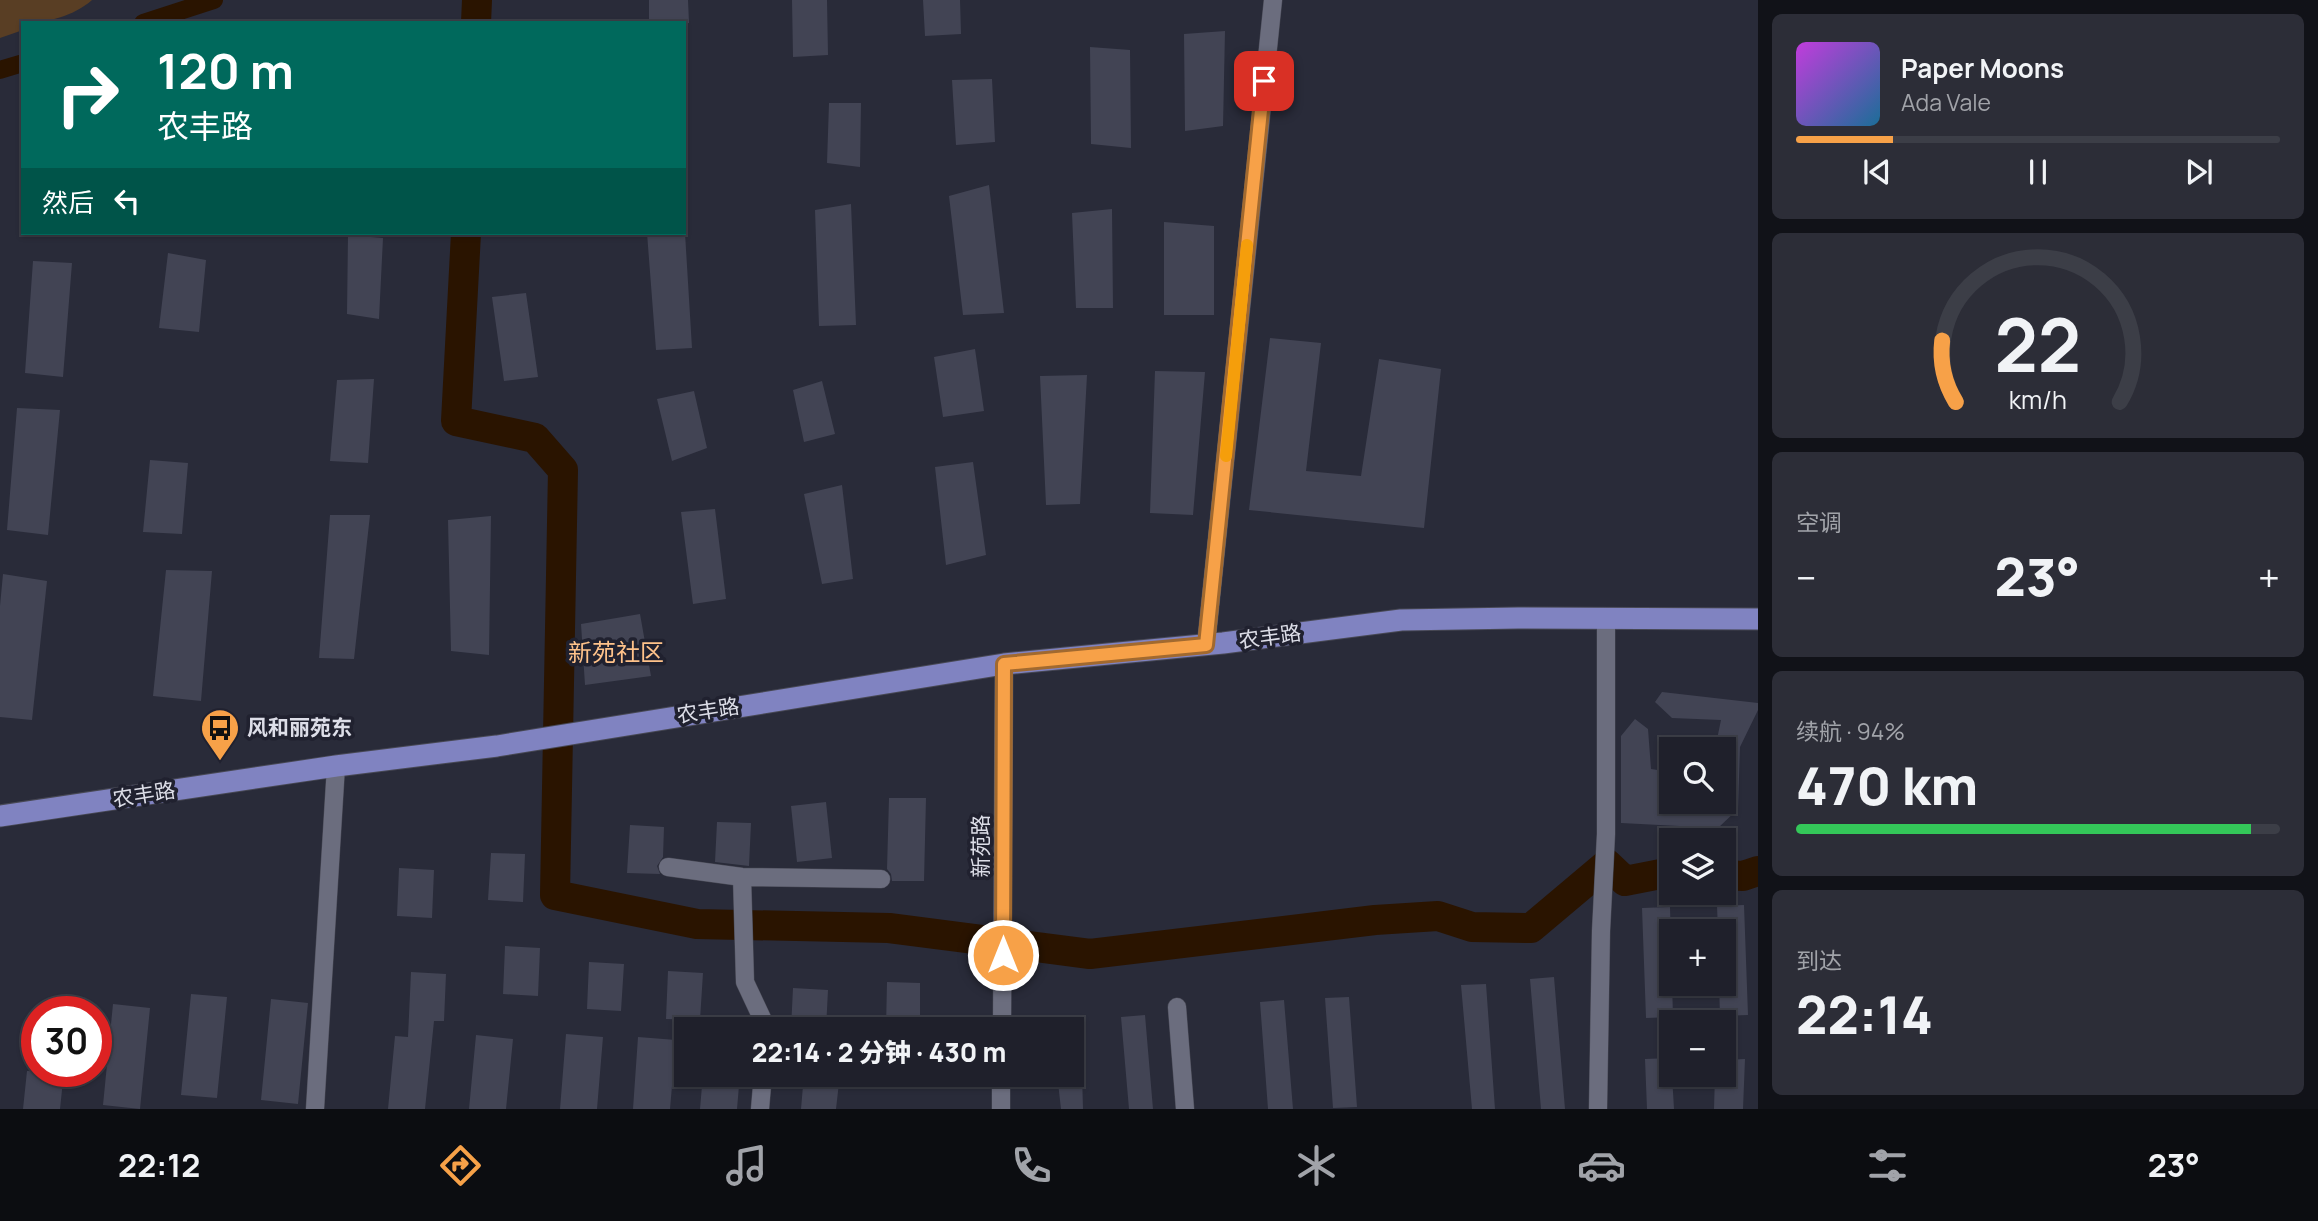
<!DOCTYPE html>
<html lang="zh">
<meta charset="utf-8">
<style>
body{margin:0;font-family:Manrope,"Noto Sans SC",sans-serif;background:#2c2d37;color:#f1f3f6;height:100vh;display:flex;flex-direction:column;font-size:26px;white-space:nowrap}
*{box-sizing:border-box;margin:0}
p{font-size:23px;color:#a1a3a9}
.icon{flex:none;width:38px;height:38px;fill:none;stroke:currentColor;stroke-width:2;stroke-linecap:round;stroke-linejoin:round}
.map{position:relative;flex:1;overflow:hidden}
.details{display:flex;flex-direction:column;gap:14px;padding:14px;background:#111218;width:560px}
.details>*{flex:none}
.guide{position:absolute;left:21px;top:21px;width:665px;height:214px;border-radius:0px;box-shadow:0 2px 5px #0004,0 0 0 2px #3c3e47;background:#00695c;color:#fff;overflow:hidden}
.fabs{position:absolute;left:1659px;top:737px;display:grid;gap:14px}
.fabs a{display:grid;place-items:center;width:77px;height:77px;border-radius:0px;background:#1f202b;box-shadow:0 2px 5px #0004,0 0 0 2px #3c3e47;font-size:35px}
.speed{position:absolute;left:21px;top:996px;display:flex;gap:14px;font-size:35px;font-weight:700;text-align:center}
.speed>*{display:grid;place-content:center;width:91px;height:91px;border-radius:50%;background:#1f202b;box-shadow:0 2px 5px #0004,0 0 0 2px #3c3e47;line-height:1}
.speed .limit{border:10px solid #d22;background:#fff;color:#111}
.pin{position:absolute;display:grid;place-items:center;width:60px;height:60px;color:#fff;margin:-30px;border-radius:14px;box-shadow:0 4px 10px #0006}
.me{position:absolute;width:77px;margin:-38px;rotate:0deg;stroke-linejoin:round;filter:drop-shadow(0 0 5px #0008)}
.turn{display:flex;align-items:center;gap:24px;height:147px;padding:0 21px;font-size:32px}
.turn .icon{width:91px;height:91px;stroke-width:2.5}
.turn b{display:block;font-size:49px;line-height:60px}
.then{display:flex;align-items:center;height:66px;padding:0 21px;background:#0003;gap:14px;font-size:26px}
.big{font-size:52px;font-weight:800;line-height:1.1}
.details .card{flex:1;display:flex;flex-direction:column;justify-content:center;gap:10px;min-width:0;padding:0 24px;border-radius:10px;background:#2c2d37}
.details .dial{align-items:center;gap:0}
.dial svg{height:182px;overflow:visible;fill:none;stroke:#3c3e47;stroke-width:7;stroke-linecap:round;text-anchor:middle}
.dial text{fill:#f1f3f6;stroke:none}
.song{display:flex;align-items:center;gap:21px}
.cover{width:84px;height:84px;border-radius:10px;background:linear-gradient(135deg,hsl(290 70% 55%),hsl(200 70% 35%))}
.played{height:7px;border-radius:4px;background:linear-gradient(90deg,#f7a148 20%,#3c3e47 20%)}
.keys{display:flex;justify-content:space-around;direction:ltr}
.heat{display:flex;justify-content:space-between;align-items:center;font-size:38px;direction:ltr}
.charge{height:10px;border-radius:5px;background:linear-gradient(90deg,#34c759 94%,#3c3e47 0)}
.trip{position:absolute;left:674px;top:1017px;width:410px;height:70px;border-radius:0px;background:#1f202b;box-shadow:0 2px 5px #0004,0 0 0 2px #3c3e47;font-weight:800;line-height:70px;text-align:center}
.tabs{display:flex;height:112px;justify-content:space-around;align-items:center;background:#0c0d11;color:#a1a3a9}
.tabs .icon{width:49px;height:49px}
.tabs .selected{color:#f7a148}
.tabs b{font-size:32px;color:#f1f3f6}
main{display:flex;flex:1;min-height:0}
.map>svg:first-child{display:block}
.green{fill:#593e24}
.lines{fill:none;stroke-linecap:round;stroke-linejoin:round}
.canal{stroke:#2a1400;stroke-width:18}
.river{stroke:#2a1400;stroke-width:30}
.building{fill:#424454}
.minor-casing{stroke:#474854;stroke-width:19}
.major-casing{stroke:#474854;stroke-width:23}
.minor{stroke:#6b6d7e;stroke-width:18}
.major{stroke:#8083c1;stroke-width:21}
.route-casing{stroke:#a1692f;stroke-width:18}
.route{stroke:#f7a148;stroke-width:12}
.slow{stroke:#f59e0b;stroke-width:12}
.labels{text-anchor:middle;stroke-width:7;stroke-linejoin:round;paint-order:stroke}
.street-label{font-size:21px;fill:#dddee8;stroke:#20212f}
.poi-label{font-size:21px;font-weight:bold;fill:#dddee8;stroke:#20212f;text-anchor:start}
.quarter-label{font-size:24px;fill:#fec28a;stroke:#20212f}
</style>
<main>
<div class="map">
<svg width="1758" height="1109" viewBox="0 0 1758 1109">
<rect width="100%" height="100%" fill="#292b39"/>
<path class="green" d="M0,0H92C74,16 47,23 23,23V30L0,38Z"/>
<g class="lines">
<path class="canal" d="M143,23L214,0
M0,70L23,63"/>
<path class="river" d="M476,23L477,0
M466,233L456,421L535,438L563,470L555,895L697,924L889,928L1090,954L1375,920L1438,916L1472,927L1531,928L1607,864L1625,881L1671,872
M1724,875L1743,876L1758,871"/>
</g>
<path class="building" d="M649,0H688L689,23H649Z
M792,0H827L828,55L793,57Z
M923,0H960L961,34L925,36Z
M1225,31L1223,126L1185,131L1184,34Z
M1090,47L1130,50L1131,148L1091,144Z
M992,79L995,142L956,145L952,80Z
M829,103H861L860,167L827,163Z
M989,185L1004,313L963,315L949,196Z
M851,204L856,325L819,326L815,210Z
M1112,209L1113,308H1076L1072,213Z
M1164,222L1214,226V315H1164Z
M647,233H685L692,348L656,350Z
M348,235L383,238L379,319L347,314Z
M168,253L206,260L199,332L159,328Z
M33,261L72,263L63,377L25,373Z
M526,293L538,377L504,381L492,297Z
M1270,338L1321,343L1306,471L1361,476L1379,359L1441,369L1424,528L1249,510Z
M975,349L984,411L943,417L934,357Z
M1155,371L1205,372L1193,515L1150,513Z
M1087,375L1080,504L1046,505L1040,376Z
M374,379L368,463L330,461L337,380Z
M822,381L835,434L804,442L793,390Z
M694,391L707,448L672,461L657,399Z
M17,408L60,410L48,535L7,530Z
M150,460L188,463L182,534L143,532Z
M973,462L986,555L946,565L935,467Z
M842,485L853,579L822,584L804,494Z
M715,509L726,599L693,604L681,512Z
M330,515H370L354,659L319,658Z
M491,516L489,655L451,651L448,520Z
M166,570L212,571L201,701L153,696Z
M3,574L47,581L32,720L0,717V606Z
M640,614L651,676L585,685L581,624Z
M1662,692L1758,703V710L1740,747L1738,809L1718,828L1621,823V736L1635,719L1648,729L1651,769L1671,772V802H1724V749H1715L1721,720L1672,718L1655,702Z
M889,798H926L924,881H892L891,874L887,869Z
M826,802L832,858L797,862L791,806Z
M717,822L751,823L749,866L715,862Z
M630,825L664,827L663,857L657,866L660,874L627,873Z
M491,853L525,854L523,902L488,900Z
M399,868L434,870L432,918L397,916Z
M1744,905L1748,1015L1720,1016L1719,984H1724V931H1718L1717,906Z
M1670,907L1673,1017L1646,1018L1642,908Z
M505,946L540,948L538,996L503,994Z
M589,962L624,964L621,1011L587,1009Z
M668,971L703,973L700,1020L666,1019Z
M411,972L446,974L444,1021H434L425,1109H388L395,1036L408,1037Z
M1554,977L1565,1109H1541L1530,979Z
M887,982L920,983V1029H886Z
M1486,984L1495,1109H1472L1461,985Z
M793,988L828,990L826,1029H791Z
M191,994L227,997L217,1098L181,1095Z
M1349,997L1357,1107L1333,1108L1325,998Z
M271,999L308,1003L298,1104L261,1100Z
M1284,1000L1293,1109H1268L1260,1002Z
M113,1004L150,1008L140,1109L103,1105Z
M1145,1015L1153,1109H1129L1121,1017Z
M566,1034L603,1037L597,1109H560Z
M476,1035L513,1039L506,1109H469Z
M638,1037L676,1040L670,1109H633Z
M1671,1058L1674,1109H1647L1645,1059Z
M1745,1059L1743,1109H1714L1715,1074H1724V1060Z
M27,1071H64L60,1109H23Z
M703,1074H740L737,1109H700Z
M804,1074H840L836,1109H801Z
M1057,1074H1082L1083,1109H1061Z"/>
<g class="lines">
<defs>
<path id="minor" d="M1206,645L1273,0
M668,867L742,877L881,879
M742,877L745,982L767,1029
M1177,1007L1185,1109
M1002,1029L1004,664
M315,1109L336,766
M760,1109L763,1074
M1001,1109V1074
M1598,1109L1601,931L1606,834V618"/>
<path id="major" d="M0,816L336,766L497,746L1004,664L1223,643L1401,620L1518,618L1758,619"/>
</defs>
<use href="#minor" class="minor-casing"/>
<use href="#major" class="major-casing"/>
<use href="#minor" class="minor"/>
<use href="#major" class="major"/>
</g>
<g class="lines">
<defs>
<path id="route" d="M1003,955L1004,664L1206,645L1264,81"/>
</defs>
<use href="#route" class="route-casing"/>
<use href="#route" class="route"/>
<path class="slow" d="M1226,456L1247,245"/>
</g>
<defs>
<symbol id="bus-pin" viewBox="-11 -11 22 30"><path d="M0 17L-7.5 6A9.5 9.5 0 1 1 7.5 6Z" fill="#f7a148" stroke="#20212f"/><path d="M-5-6H5V4H4V6H2V4H-2V6H-4V4H-5ZM-3.5-4V0h7V-4ZM-3.5 1.2v1.5H-2V1.2ZM2 1.2v1.5H3.5V1.2Z" fill="#111"/></symbol>
</defs>
<g fill-rule="evenodd">
<use href="#bus-pin" x="198" y="706" width="44" height="60"/>
</g>
<g class="labels">
<g class="street-label">
<text transform="translate(1270 637) rotate(-8)" y="7">农丰路</text>
<text transform="translate(708 711) rotate(-9)" y="7">农丰路</text>
<text transform="translate(144 795) rotate(-9)" y="7">农丰路</text>
<text transform="translate(981 846) rotate(-90)" y="7">新苑路</text>
</g>
<g class="poi-label">
<text x="247" y="735">风和丽苑东</text>
</g>
<g class="quarter-label">
<text x="616" y="661">新苑社区</text>
</g>
</g>
</svg>
<div class="fabs">
<a><svg class="icon" aria-label="search" viewBox="0 0 24 24"><circle cx="10" cy="10" r="6"/><path d="M15 15l6 6"/></svg></a>
<a><svg class="icon" aria-label="layers" viewBox="0 0 24 24"><path d="M12 4l9 5-9 5-9-5zM3 14l9 5 9-5"/></svg></a>
<a>+</a>
<a>−</a>
</div>
<div class="speed"><div class="limit">30</div></div>
<div class="pin" style="left:1264px;top:81px;background:#d93025"><svg class="icon" aria-label="arrive" viewBox="0 0 24 24"><path d="M6 21V4h12l-3 4 3 4H6"/></svg></div>
<svg class="me" style="left:1003px;top:955px" viewBox="-20 -20 40 40"><circle r="17" fill="#f7a148" stroke="#fff" stroke-width="3"/><path d="M0-11L8 9 0 5-8 9z" fill="#fff"/></svg>
<div class="trip">22:14 · 2 分钟 · 430 m</div>
<div class="guide">
<div class="turn"><svg class="icon" aria-label="right" viewBox="0 0 24 24"><path d="M7 20v-9h11M14 6l5 5-5 5"/></svg><div><b>120 m</b>农丰路</div></div>
<div class="then">然后<svg class="icon" aria-label="left" viewBox="0 0 24 24"><path d="M17 20v-9H6M10 6l-5 5 5 5"/></svg></div>
</div>
</div>
<section class="details">
<div class="card">
<div class="song"><i class="cover"></i><div><b>Paper Moons</b><p>Ada Vale</p></div></div>
<div class="played"></div>
<div class="keys"><svg class="icon" aria-label="previous" viewBox="0 0 24 24"><path d="M18 5L8 12l10 7zM5 5v14"/></svg><svg class="icon" aria-label="pause" viewBox="0 0 24 24"><path d="M8 5v14M16 5v14"/></svg><svg class="icon" aria-label="next" viewBox="0 0 24 24"><path d="M6 5l10 7-10 7zM19 5v14"/></svg></div>
</div>
<div class="card dial"><svg viewBox="0 0 100 80">
<path d="M14 69A42 42 0 1 1 86 69"/>
<path d="M14 69A42 42 0 0 1 8 42" stroke="#f7a148"/>
<text x="50" y="56" font-size="32" font-weight="700">22</text>
<text x="50" y="72" font-size="11">km/h</text>
</svg></div>
<div class="card"><p>空调</p>
<div class="heat"><a>−</a><b class="big">23°</b><a>+</a></div>
</div>
<div class="card"><p>续航 · 94%</p><b class="big">470 km</b><div class="charge"></div></div>
<div class="card"><p>到达</p><b class="big">22:14</b></div>
</section>
</main>
<nav class="tabs">
<b>22:12</b>
<svg class="icon selected" aria-label="directions" viewBox="0 0 24 24"><path d="M12 3l9 9-9 9-9-9zM9 14v-3h6M13 9l2 2-2 2"/></svg>
<svg class="icon" aria-label="music" viewBox="0 0 24 24"><path d="M9 18V5l10-2v13"/><circle cx="6" cy="18" r="3"/><circle cx="16" cy="16" r="3"/></svg>
<svg class="icon" aria-label="phone" viewBox="0 0 24 24"><path d="M5 4h4l2 5-3 2q2 4 5 5l2-3 5 2v4C11 20 4 13 5 4z"/></svg>
<svg class="icon" aria-label="climate" viewBox="0 0 24 24"><path d="M12 3v18M4 7l16 10M4 17L20 7"/></svg>
<svg class="icon" aria-label="car" viewBox="0 0 24 24"><path d="M5 17H2v-5l4-1 3-4h7l3 4 3 1v5h-3M9 17h6M6 11h13"/><circle cx="7" cy="17" r="2"/><circle cx="17" cy="17" r="2"/></svg>
<svg class="icon" aria-label="filters" viewBox="0 0 24 24"><path d="M4 7h16M4 17h16"/><circle cx="9" cy="7" r="2"/><circle cx="15" cy="17" r="2"/></svg>
<b>23°</b>
</nav>
